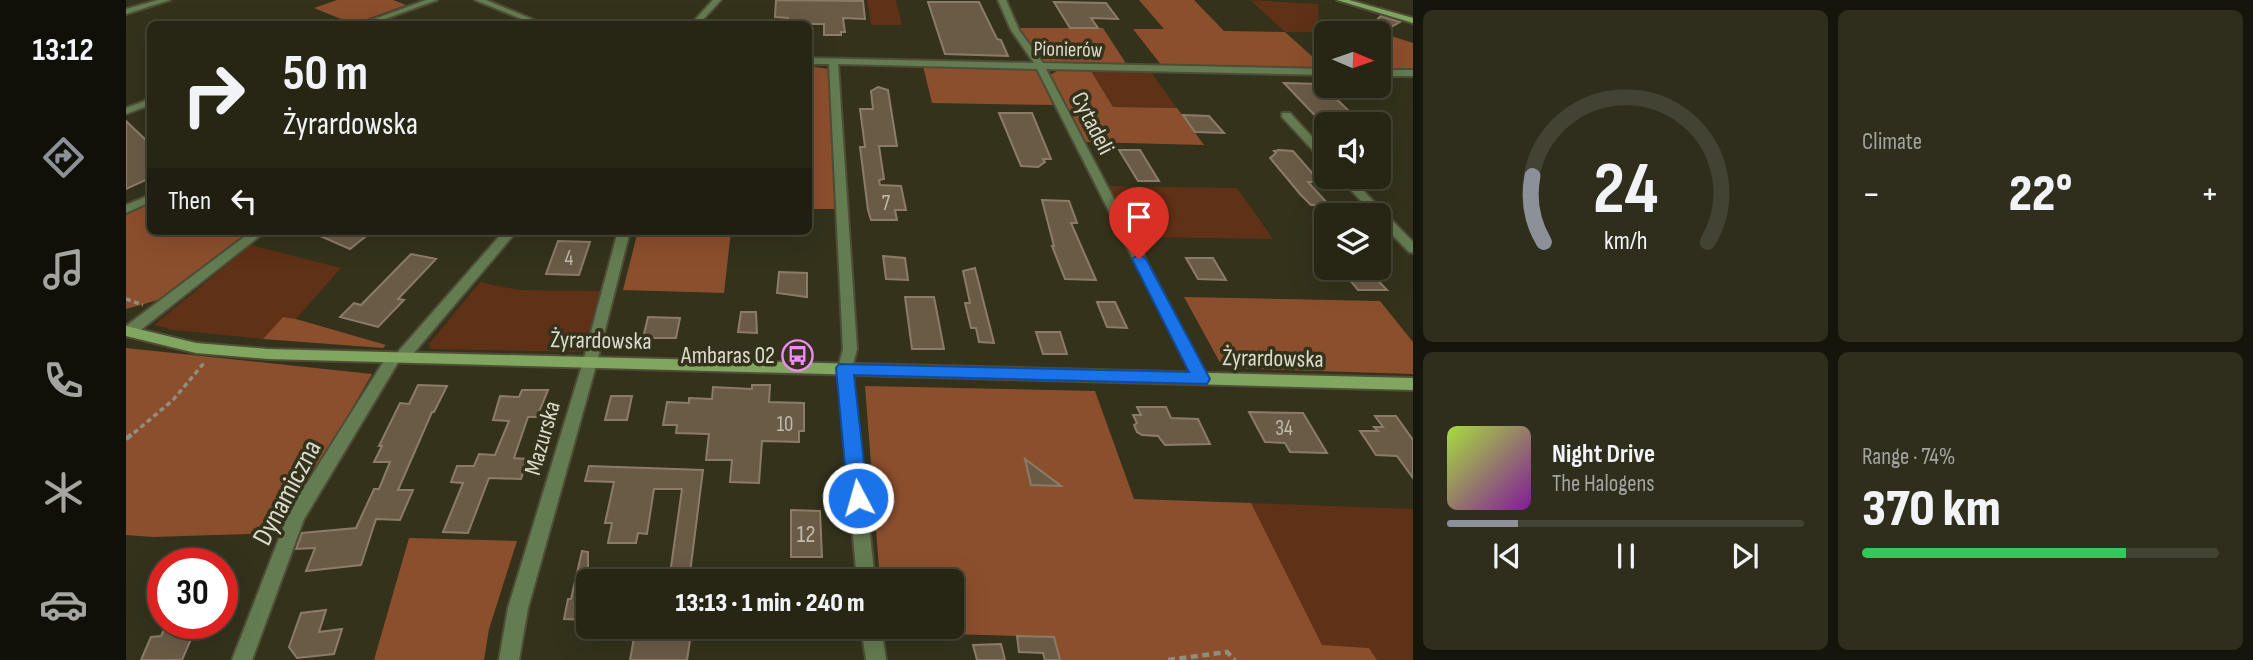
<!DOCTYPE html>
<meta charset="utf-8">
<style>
body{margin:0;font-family:"Sofia Sans Condensed",sans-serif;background:#2f2e1d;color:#f1f3f6;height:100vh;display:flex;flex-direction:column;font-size:26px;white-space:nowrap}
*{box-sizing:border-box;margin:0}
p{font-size:23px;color:#a4a5a0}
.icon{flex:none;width:38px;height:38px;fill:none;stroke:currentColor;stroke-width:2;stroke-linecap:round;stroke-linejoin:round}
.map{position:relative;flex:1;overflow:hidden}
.sheet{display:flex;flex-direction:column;gap:10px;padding:10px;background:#15150b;width:840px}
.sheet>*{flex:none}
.banner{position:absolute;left:21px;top:21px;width:665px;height:214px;border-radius:10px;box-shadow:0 7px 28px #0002,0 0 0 2px #434334;background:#272614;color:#f1f3f6;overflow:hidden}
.needle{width:46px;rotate:92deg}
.buttons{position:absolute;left:1188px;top:21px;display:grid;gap:14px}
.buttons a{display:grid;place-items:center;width:77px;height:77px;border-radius:10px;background:#272614;box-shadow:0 7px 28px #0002,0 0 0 2px #434334;font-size:35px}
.speed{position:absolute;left:21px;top:548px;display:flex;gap:14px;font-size:35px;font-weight:700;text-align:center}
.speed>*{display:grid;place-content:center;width:91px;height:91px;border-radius:50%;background:#272614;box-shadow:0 7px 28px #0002,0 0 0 2px #434334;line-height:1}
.speed .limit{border:10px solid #d22;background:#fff;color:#111}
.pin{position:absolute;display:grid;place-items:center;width:60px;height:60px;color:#fff;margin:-72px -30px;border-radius:50% 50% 50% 0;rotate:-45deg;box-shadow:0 0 7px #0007}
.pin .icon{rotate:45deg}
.me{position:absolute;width:77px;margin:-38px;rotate:354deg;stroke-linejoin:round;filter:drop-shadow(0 0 5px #0008)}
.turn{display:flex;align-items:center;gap:24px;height:147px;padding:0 21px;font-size:32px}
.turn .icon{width:91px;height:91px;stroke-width:2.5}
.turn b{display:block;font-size:49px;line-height:60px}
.then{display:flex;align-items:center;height:66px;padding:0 21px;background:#0003;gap:14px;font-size:26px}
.big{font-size:52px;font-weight:800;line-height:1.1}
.sheet .tile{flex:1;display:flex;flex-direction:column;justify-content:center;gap:10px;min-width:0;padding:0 24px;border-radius:10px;background:#2f2e1d}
.sheet .dial{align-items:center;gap:0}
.dial svg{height:182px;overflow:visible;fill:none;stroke:#434334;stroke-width:7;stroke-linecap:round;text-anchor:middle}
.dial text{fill:#f1f3f6;stroke:none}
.song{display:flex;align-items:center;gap:21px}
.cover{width:84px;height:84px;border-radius:10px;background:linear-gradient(135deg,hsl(80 70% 55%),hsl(290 70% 35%))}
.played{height:7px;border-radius:4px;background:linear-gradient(90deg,#8c9099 20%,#434334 20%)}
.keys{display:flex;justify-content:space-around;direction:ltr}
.heat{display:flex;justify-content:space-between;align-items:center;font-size:38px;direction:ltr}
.charge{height:10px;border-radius:5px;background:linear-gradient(90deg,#34c759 74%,#434334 0)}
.sheet .tiles{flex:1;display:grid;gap:10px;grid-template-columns:repeat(2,1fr)}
.trip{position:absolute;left:450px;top:569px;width:388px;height:70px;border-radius:10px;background:#272614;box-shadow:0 7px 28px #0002,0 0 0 2px #434334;font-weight:800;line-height:70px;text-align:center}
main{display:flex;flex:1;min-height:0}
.dock{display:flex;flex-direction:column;width:126px;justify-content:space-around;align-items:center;background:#100f08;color:#a4a5a0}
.dock .icon{width:49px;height:49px}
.dock .current{color:#8c9099}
.dock b{font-size:32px;color:#f1f3f6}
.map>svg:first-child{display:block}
.green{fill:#5f3116}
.forest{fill:#8c4f2d}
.building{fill:#6a5b46;stroke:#8c7c67;stroke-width:2}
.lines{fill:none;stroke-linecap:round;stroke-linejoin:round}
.street-casing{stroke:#4f4d37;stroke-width:4}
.secondary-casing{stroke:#4f4d37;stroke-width:4}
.path-far1{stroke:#908e7c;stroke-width:3.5;stroke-dasharray:5 3.5;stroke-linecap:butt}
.path{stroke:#908e7c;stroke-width:4.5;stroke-dasharray:7 4.5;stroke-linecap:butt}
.street{fill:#647c51;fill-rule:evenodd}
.secondary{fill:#81a660;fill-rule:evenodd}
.route{fill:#1a73e8;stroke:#114b97;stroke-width:2}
.labels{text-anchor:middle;stroke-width:7;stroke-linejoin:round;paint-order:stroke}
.far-street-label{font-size:21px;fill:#dbdacc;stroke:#34321b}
.number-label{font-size:21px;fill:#bfbaaa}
.street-label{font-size:24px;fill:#dbdacc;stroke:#34321b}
.poi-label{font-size:24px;fill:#dbdacc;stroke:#34321b;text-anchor:end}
.near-number-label{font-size:24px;fill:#bfbaaa}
.near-street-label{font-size:28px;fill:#dbdacc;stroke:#34321b}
</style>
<main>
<nav class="dock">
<b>13:12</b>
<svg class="icon current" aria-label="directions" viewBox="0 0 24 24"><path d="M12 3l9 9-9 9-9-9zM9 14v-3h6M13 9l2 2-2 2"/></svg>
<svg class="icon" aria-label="music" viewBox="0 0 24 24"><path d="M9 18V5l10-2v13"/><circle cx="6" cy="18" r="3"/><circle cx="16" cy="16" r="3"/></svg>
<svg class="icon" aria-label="phone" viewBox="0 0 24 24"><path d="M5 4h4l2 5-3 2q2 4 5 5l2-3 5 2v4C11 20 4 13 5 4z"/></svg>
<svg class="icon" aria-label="climate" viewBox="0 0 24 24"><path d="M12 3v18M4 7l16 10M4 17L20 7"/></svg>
<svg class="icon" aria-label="car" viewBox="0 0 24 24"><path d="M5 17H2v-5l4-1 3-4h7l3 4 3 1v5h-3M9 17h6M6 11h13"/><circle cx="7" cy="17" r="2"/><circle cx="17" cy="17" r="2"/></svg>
</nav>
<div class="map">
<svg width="1287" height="660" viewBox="0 0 1287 660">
<rect width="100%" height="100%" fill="#34321b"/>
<path class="green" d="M741,0H770L776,25H745Z
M1124,0L1192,4L1193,32H1159Z
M965,71H1024L1051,108L987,107Z
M983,186L1111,188L1147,239L1010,237Z
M125,245L215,268L170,319L157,317L137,339L47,330L28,325Z
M354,282L393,290L475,291L459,352L304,349L303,344Z
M1125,503L1287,509V660H1251L1243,648L1196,645Z"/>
<path class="forest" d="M211,0H267L280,5L227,24L188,8Z
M1013,0H1068L1098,31L1159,32L1199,68L1036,66L1007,29H1038Z
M891,28H977L1001,65L917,64L896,38Z
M1221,32L1256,33L1287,43V69L1267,70L1253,59V33Z
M683,66L702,69L711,209H683Z
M797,66L909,68L927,105L806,103Z
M931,71H965L987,107L1051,108L1078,145L959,142L924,75Z
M24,204V231H123L32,300L0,309V215Z
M512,231H605L598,293L497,290Z
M1058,297L1254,301L1287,342V374L1097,368Z
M157,317L170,319L260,345L257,348L137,339Z
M0,348L246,374L154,533L27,537L0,535Z
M739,386L969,391L1008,499L1125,503L1196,645L1243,648L1251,660H934L928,637L758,632L757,627L826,626V581H754Z
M283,538L391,541L363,629L358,660H248Z"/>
<path class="building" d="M650,0L737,1L739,19L717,18L719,32H715V35H698V24H661L662,18L649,17Z
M802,2H853L871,39L875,40L882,56L819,54Z
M928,2L980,3L992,19L965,18L972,28H944Z
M1255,16L1274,22L1256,32L1242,28Z
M1158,83L1195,84L1226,114H1206L1216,124H1197Z
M752,87L762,90L771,146H753L758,179L753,180L754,185L775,186L780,210H769L771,220H745L742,210L734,147H739L734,109H747L745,91Z
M873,113H906L925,159H917L919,162L912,167L895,166Z
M1057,115L1083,116L1098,133L1069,132Z
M0,121L24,144V178L0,189Z
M993,150H1014L1033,181H1012Z
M1153,150L1167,151L1194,182H1182L1203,205H1185L1174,194L1144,158L1150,153L1148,151Z
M916,200L943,201L951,223H945L970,280L939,279L926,246H928Z
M183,231H214L239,237L224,249Z
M432,241L464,242L453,275L420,274Z
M285,254L310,259L272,299L278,300L252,327L214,317L228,303L235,305Z
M757,256L779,258L782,280L760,279Z
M1060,258H1087L1100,280L1072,279Z
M849,268L868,343L853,342L850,328H845L839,303H844L837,271Z
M1214,268H1240L1261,290H1232Z
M653,272L681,273V297L651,293Z
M779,297H808L818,349H786Z
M971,302H989L1001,328L981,327Z
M615,312H630L631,333L612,332Z
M522,317L554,318L550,338H517Z
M910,332H934L941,354H917Z
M292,385L321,386L308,412H306L272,490H287L274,520L250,519L235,565L180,571L189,548L170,549L176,533L230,528L248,489H253L264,462H248L256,446H253L274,403L283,404Z
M626,385H644L643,402L678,403V431H673V442L636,441L633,483L604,482L606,460H580L583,434L550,433L551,425H537L541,402L563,403V398L586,399L587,387L626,389Z
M396,390H422L411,417H402L388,458L401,459L395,479L363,478L342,533L317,532L337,483L325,482L331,466H348L353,454L369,455L383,421L367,420L374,396L393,397Z
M485,396H506L501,420H479Z
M1011,407H1040L1045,418L1072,419L1084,444L1039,445L1032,436L1016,435L1011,432L1008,425L1011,423L1007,415H1015Z
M1123,412L1177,413L1201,453L1164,452L1159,443L1139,442Z
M1249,416H1270L1287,440V478L1271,456L1250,455L1234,431H1252L1248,427H1257Z
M899,459L935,486L905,485Z
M463,466L577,470L563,581H543L556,489H528L521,534L512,533L510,543H482L486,523H479L488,482L459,481Z
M665,510L694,511L696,557H665Z
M456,551L462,552V568L497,569V581H462V620L438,619L442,599H445Z
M200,610L193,632L216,629L208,654L171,658L163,647L175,613Z
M41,623H72L56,660H15L25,637L35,636Z
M530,626H558L557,634H565L561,660H504L509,632H529Z
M891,636L928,637L934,660H919L917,653L893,652Z
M875,644L879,660H851L847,645Z"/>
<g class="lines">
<defs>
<path id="street" d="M32,0H44L0,14V9Z
M300,0H311L245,24H235Z
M349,0H360L418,24H408Z
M587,0H595L573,24H565Z
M872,0H880L893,30L917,63L1200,69V75L920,69L1082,379L1080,383H1070L1068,379L911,69L712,64L731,349L726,368L749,581H731L712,368L717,349L703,64H682V58L908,63L885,30Z
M1253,70H1287V76H1253Z
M24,99V105L0,114V108Z
M1156,113H1164L1200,152V161L1196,160L1156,117Z
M1213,177H1224L1287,242V253L1283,252L1253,221V215H1248Z
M24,195V202L0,213V205Z
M126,231H140L7,336H0V326Z
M378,231H391L281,361H273L178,519L126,660H106L164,510L263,353H271Z
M492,231H504L471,362L402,608L393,660H373L382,608L457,362Z
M735,626H755L760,660H740Z"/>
<path id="secondary" d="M1211,0H1223L1287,18V23Z
M0,326L70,343L142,349L1287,378V390L142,359L70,353L0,336Z"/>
</defs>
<use href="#street" class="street-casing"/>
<use href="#secondary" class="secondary-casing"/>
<path class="path-far1" d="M0,299L17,305
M8,433L47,400L78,363"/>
<path class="path" d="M0,439L10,431
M1042,660L1101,652L1109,660"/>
<use href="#street" class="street"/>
<use href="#secondary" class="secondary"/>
</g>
<path class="route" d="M1013,254L1020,259L1084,379L1081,384L728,375L742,498L739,504L732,506L725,504L722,498L710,368L713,364L1063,372L1006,259Z"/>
<defs>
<symbol id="bus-ring" viewBox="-11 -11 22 22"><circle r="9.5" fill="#34321b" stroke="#ef8bf7" stroke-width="1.5"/><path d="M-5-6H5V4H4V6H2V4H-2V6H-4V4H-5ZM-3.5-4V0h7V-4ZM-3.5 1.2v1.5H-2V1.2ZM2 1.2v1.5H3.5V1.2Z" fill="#ef8bf7"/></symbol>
</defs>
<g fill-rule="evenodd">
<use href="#bus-ring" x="654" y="338" width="35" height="35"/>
</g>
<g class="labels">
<g class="far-street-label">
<text transform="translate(942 49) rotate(1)" y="7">Pionierów</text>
</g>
<g class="number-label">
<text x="760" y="210">7</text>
<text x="443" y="265">4</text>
<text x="659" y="431">10</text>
<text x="1158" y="435">34</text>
</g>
<g class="street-label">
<text transform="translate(967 123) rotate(63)" y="8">Cytadeli</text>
<text transform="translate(475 340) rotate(1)" y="8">Żyrardowska</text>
<text transform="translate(1147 358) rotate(1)" y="8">Żyrardowska</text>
<text transform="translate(416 438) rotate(-74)" y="8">Mazurska</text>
</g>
<g class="poi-label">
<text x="649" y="363">Ambaras 02</text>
</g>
<g class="near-number-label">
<text x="680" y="542">12</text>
</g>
<g class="near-street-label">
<text transform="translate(160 492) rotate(-62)" y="10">Dynamiczna</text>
</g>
</g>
</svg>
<div class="buttons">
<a><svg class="needle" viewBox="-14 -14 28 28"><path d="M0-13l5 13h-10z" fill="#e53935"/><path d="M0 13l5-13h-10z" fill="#a4a5a0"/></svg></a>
<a><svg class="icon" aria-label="sound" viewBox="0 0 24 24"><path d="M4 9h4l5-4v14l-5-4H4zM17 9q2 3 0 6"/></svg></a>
<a><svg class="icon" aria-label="layers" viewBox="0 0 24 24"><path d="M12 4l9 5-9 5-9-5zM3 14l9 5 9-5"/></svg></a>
</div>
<div class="speed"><div class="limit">30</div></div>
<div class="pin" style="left:1013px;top:259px;background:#d93025"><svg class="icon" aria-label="arrive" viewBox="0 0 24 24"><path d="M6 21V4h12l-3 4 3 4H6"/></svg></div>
<svg class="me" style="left:732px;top:498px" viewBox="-20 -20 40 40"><circle r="17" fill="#1a73e8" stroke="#fff" stroke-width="3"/><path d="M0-11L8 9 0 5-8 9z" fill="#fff"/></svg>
<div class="trip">13:13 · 1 min · 240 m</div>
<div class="banner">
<div class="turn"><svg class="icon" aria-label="right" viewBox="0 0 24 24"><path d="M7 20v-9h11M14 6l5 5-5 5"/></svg><div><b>50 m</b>Żyrardowska</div></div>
<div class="then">Then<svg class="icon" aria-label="left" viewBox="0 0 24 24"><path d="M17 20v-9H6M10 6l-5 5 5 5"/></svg></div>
</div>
</div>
<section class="sheet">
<div class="tiles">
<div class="tile dial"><svg viewBox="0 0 100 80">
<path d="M14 69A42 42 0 1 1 86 69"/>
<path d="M14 69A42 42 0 0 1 9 40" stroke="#8c9099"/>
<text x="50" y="56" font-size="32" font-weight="700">24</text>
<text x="50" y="72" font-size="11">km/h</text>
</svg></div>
<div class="tile"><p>Climate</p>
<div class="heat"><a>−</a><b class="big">22°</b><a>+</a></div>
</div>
<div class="tile">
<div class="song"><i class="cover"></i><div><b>Night Drive</b><p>The Halogens</p></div></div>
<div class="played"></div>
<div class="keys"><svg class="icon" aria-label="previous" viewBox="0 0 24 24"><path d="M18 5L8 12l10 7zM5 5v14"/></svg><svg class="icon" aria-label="pause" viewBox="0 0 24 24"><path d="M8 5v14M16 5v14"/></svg><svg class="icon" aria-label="next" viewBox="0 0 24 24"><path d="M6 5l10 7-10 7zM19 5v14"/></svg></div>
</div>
<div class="tile"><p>Range · 74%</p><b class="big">370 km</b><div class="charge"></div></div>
</div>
</section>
</main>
